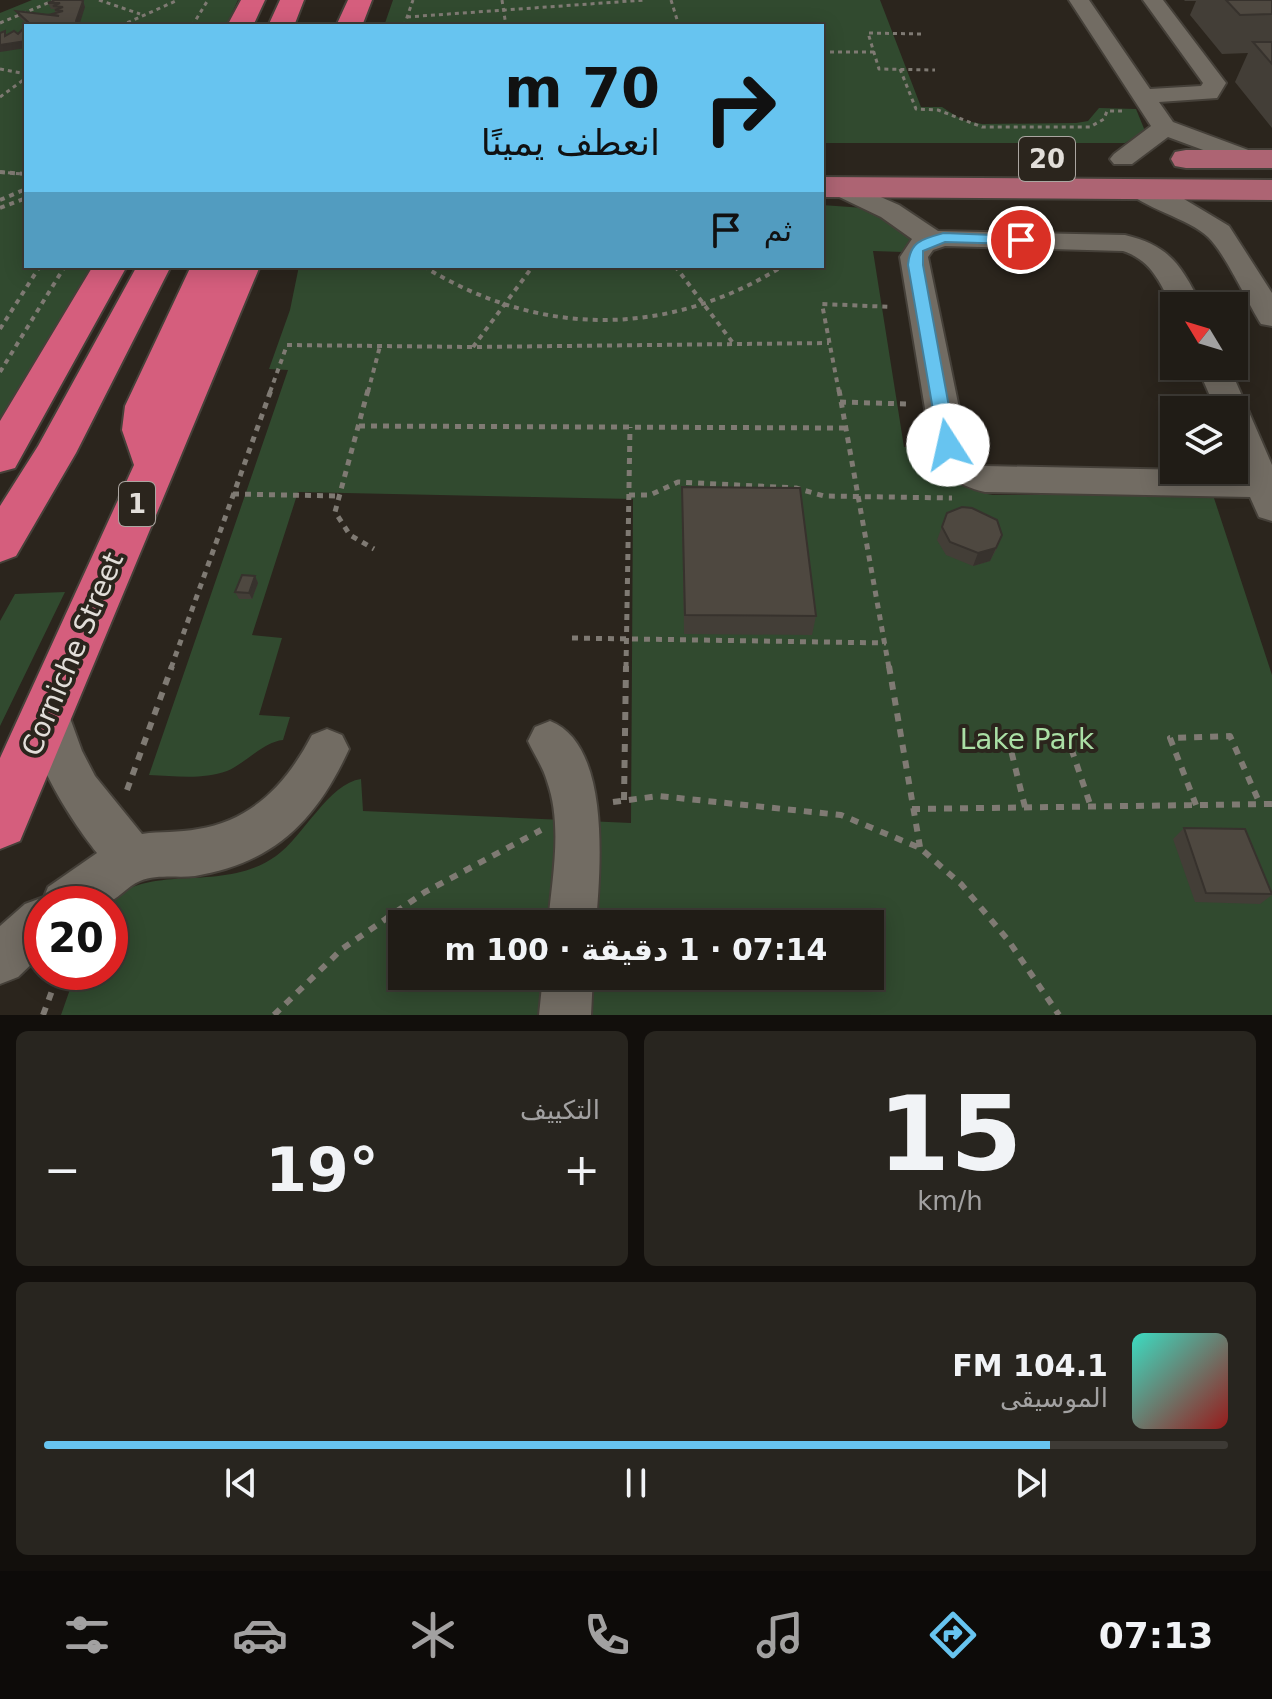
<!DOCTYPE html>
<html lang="ar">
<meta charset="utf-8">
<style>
body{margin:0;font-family:"DejaVu Sans",Vazirmatn,sans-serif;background:#28251f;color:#f1f3f6;direction:rtl;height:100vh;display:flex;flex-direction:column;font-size:30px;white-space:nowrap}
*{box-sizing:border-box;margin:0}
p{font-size:26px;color:#a2a1a1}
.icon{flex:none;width:44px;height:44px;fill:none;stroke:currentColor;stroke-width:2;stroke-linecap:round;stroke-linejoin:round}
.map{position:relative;height:1015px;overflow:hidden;direction:ltr}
.drawer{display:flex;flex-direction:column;gap:16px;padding:16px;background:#120f0c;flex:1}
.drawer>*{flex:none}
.guide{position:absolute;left:24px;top:24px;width:800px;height:244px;border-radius:0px;box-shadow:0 4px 20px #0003,0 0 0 2px #3d3a35;direction:rtl;background:#67c4f0;color:#111;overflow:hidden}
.needle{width:52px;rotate:308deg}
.controls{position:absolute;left:1160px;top:292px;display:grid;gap:16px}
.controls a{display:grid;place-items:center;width:88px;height:88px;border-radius:0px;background:#201c16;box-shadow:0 4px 20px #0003,0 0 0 2px #3d3a35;font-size:40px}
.speed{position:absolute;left:24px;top:886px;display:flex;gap:16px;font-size:40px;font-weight:700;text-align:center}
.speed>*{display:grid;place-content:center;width:104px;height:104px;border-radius:50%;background:#201c16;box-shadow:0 4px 20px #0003,0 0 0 2px #3d3a35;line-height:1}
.speed .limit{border:12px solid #d22;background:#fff;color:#111}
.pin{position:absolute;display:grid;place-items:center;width:68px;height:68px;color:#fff;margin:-34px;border:4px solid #fff;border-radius:50%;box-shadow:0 2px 8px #0007}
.me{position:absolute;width:88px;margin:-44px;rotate:350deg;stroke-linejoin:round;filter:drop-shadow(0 0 6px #0008)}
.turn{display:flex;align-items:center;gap:28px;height:168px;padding:0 32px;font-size:36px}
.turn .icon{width:104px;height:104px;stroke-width:2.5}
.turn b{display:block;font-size:56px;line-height:68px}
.then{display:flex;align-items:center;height:76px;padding:0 32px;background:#0003;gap:16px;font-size:30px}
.big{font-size:60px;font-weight:600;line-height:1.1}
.drawer .card{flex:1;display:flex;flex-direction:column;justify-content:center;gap:12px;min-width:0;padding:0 28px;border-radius:12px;background:#28251f}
.drawer .dial{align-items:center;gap:0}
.dial b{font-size:104px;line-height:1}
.song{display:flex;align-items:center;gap:24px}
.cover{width:96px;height:96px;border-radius:12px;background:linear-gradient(135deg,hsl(170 70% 55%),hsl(0 70% 35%))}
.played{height:8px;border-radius:4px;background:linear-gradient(90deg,#67c4f0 85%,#3d3a35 85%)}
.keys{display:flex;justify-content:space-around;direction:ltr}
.heat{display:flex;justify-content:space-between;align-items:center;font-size:44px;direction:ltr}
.drawer .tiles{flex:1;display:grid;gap:16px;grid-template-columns:1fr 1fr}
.card:last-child{grid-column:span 2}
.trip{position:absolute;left:388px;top:910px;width:496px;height:80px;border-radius:0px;background:#201c16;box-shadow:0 4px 20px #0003,0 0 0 2px #3d3a35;font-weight:600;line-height:80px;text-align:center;direction:rtl}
.menu{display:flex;height:128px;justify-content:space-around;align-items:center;background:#0d0b09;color:#a2a1a1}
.menu .icon{width:56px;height:56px}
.menu .on{color:#67c4f0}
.menu b{font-size:36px;color:#f1f3f6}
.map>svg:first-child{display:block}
.green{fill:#314a2f;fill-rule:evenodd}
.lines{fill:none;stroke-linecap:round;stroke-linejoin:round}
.minor-casing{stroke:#454039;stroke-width:4}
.major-casing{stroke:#454039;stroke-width:4}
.highway-casing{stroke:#454039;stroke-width:4}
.path-far3{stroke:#7f7a73;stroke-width:3;stroke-dasharray:4 4;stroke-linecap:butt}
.path-far2{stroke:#7f7a73;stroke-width:4;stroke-dasharray:5 5;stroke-linecap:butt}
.path-far1{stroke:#7f7a73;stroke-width:5;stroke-dasharray:6 6;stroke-linecap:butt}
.path{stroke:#7f7a73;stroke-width:6;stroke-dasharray:8 8;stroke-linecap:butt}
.minor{fill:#726c63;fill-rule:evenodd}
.major{fill:#ad6473;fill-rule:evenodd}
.highway{fill:#d55e7d;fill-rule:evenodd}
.wall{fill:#433e37}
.shaded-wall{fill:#37322d}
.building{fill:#4e4840;stroke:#37322d;stroke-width:2}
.route{fill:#67c4f0;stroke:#437f9c;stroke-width:2}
.labels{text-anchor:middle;stroke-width:8;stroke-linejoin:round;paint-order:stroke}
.shield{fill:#2b251d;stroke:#aba6a1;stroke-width:2}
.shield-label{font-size:26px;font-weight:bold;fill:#e2ded9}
.street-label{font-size:28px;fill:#e2ded9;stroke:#2b251d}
.park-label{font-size:28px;fill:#aadfa5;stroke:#2b251d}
</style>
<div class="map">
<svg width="1272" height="1015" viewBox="0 0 1272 1015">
<rect width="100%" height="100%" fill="#2b251d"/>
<path class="green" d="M32,0H238L226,26H26V266H96L0,431V13Z
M393,0H880L921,107H942L962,120L982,124L1076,123L1088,121L1099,108L1136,109L1145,131L1125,143H822V26H384Z
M822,205L864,208L914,233L903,252L873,251L904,447L935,449C947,476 963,490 993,495H1213L1272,675V1015H61L76,972H110V904H107C150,860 221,895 276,856C303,837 329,783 361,779L363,811L631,823L633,499L298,492L252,635L282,638L259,715L290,717L283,740C263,742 246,763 227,771C202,780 175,776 149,775L288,370L269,369L290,310L299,266H822ZM402,924H870V976H402Z
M65,592L0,726V621L15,594Z"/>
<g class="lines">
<defs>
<path id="minor" d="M1069,0H1089L1150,89L1201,86L1203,83L1143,0H1163L1226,83L1217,98L1159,102L1173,122L1259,154L1263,159L1259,164H1241L1168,137L1132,164H1114L1110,159L1114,154L1151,126Z
M842,180L899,205L938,231L1125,235C1171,246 1181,266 1202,306H1174V309C1160,284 1153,261 1123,251L945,246L933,250L928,257L968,452L985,466L1240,471L1234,457V410H1216L1197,366H1229L1272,465V521L1259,517L1250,497L985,492C956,485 940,474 931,445L900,257L912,239L881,217L833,194L829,188L833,182Z
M1140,182L1184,199L1229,226L1272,293V326L1261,324C1247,302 1225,253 1208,237C1190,219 1138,206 1127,190L1131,184Z
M47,690L62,696L82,751L95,776L142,834C160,831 179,833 198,829C253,820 287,783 312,735L327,729L342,735L349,749C317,819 275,863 195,876C178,878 157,874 140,881C127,886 117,901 104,904C86,909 60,904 42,904V954L18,977L0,984V926L25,904L44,897L48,887L97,853C72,822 14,735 32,696Z
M550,721C612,745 600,871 596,924H548C552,878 563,826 547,781C543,767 534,754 528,741L535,727Z
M543,976H593L591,1015H539Z"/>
<path id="major" d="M1186,150H1272V168H1186L1175,166L1171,159L1175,152Z
M822,177L1272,180V200L822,197Z"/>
<path id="highway" d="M241,0H265L253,26H227Z
M280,0H304L294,26H268Z
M348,0H372L362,26H336Z
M93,266H127L15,468L0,472V421Z
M137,266H171L76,453L16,556L0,562V506L38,446Z
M191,266H225L224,270L226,266H260L20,841L0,849V758L134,465L122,430L125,406Z"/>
</defs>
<use href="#minor" class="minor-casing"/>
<use href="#major" class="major-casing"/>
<use href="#highway" class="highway-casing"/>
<path class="path-far3" d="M99,0L140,14
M502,0L506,26
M671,0L679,26
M407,17L645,0
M0,23L55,0
M120,26L178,0
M192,26L208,0
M404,26L413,0
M921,34L868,33L879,69L935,70
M822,52H875
M0,69L26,74
M900,69L916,109L938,110L982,127H1090L1104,119L1107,111H1122
M0,97L26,78
M0,172L22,174"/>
<path class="path-far2" d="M0,172L26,174
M0,200L26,189
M0,208L26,198
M423,266C540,338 667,338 783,266
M675,266L733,343
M0,329L40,266
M473,347L533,266
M0,372L65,266
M270,392L287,345L473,347L829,343
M368,392L380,346
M839,392L822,304L892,307"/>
<path class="path-far1" d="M368,390L335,512L350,535L374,549
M839,390L889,668
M840,402L907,404
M359,426L845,428
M233,494L339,496
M629,495H650L678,482L796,488L824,496L952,498
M572,638L886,643
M171,668L271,390
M626,668L630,427"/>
<path class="path" d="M889,666L920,847
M127,790L172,666
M624,800L626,666
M613,802L659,796L841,815L920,848L961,884L1008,940L1059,1015
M1196,805L1170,738L1230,736L1260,804
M1025,807L1008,738L1067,736L1091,807
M912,809L1272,804
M43,1015L59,972
M274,1015L342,949L425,892L541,830"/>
<use href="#minor" class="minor"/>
<use href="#major" class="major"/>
<use href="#highway" class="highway"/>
</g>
<path class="wall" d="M1184,0H1272V128L1235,82L1248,53L1222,54L1190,15L1196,1H1185Z
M83,1L85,7L28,25L19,17L16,11L53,15L52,14L56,13L54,9H51L48,3Z
M682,487L816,616L812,635L684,634L682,506Z
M947,513L997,548L990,561L973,566L946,555L937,540Z
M255,576L258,583L252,599H239L235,592Z
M1184,828L1272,892V895L1260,904L1195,902L1173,839Z"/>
<path class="shaded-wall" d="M83,1L85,7L79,26L76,21Z
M26,41V48L0,52V45Z
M1002,535L990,561L973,566L978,553Z
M255,576L258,583L252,599L249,593Z"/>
<path class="building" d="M55,0H81L83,1L76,21L78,26H28V22L16,11L59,16L52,14L63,11L55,10L63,7L53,6L60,3H48Z
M1226,0H1272V14L1240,15Z
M24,28L26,30V41L0,45V33L5,31V36L14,31L18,34Z
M1253,42H1272V64Z
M682,487L800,488L816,616L685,615Z
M962,507L972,508L997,520L1002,535L996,548L978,553L950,542L942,527L947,513Z
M242,575L255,576L249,593L235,592Z
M1184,828L1245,829L1272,894L1206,893Z"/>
<path class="route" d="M944,233L1021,236L1028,240L1021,244L945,242L923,251V265L956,445L948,451L939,445L908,265C910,241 922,239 944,233Z"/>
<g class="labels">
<g class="shield">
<rect x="1019" y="137" width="56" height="44" rx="6"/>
<rect x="119" y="482" width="36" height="44" rx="6"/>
</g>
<g class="shield-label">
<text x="1047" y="168">20</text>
<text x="137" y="513">1</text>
</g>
<g class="street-label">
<text transform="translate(72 654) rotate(-67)" y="10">Corniche Street</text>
</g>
<g class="park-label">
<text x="1027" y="749">Lake Park</text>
</g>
</g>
</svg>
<div class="controls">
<a><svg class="needle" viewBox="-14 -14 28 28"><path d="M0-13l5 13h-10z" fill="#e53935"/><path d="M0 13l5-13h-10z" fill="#a2a1a1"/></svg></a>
<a><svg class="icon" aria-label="layers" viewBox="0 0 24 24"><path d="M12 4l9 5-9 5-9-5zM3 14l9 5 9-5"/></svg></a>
</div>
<div class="speed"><div class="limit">20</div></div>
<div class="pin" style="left:1021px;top:240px;background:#d93025"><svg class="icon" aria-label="arrive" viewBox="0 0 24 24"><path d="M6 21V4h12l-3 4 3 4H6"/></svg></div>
<svg class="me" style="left:948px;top:445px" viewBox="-20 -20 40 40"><circle r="19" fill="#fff"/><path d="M0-13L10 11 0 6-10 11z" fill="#67c4f0"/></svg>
<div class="trip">07:14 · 1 دقيقة · 100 m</div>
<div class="guide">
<div class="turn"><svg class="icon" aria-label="right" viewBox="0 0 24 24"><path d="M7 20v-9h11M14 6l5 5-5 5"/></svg><div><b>70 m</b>انعطف يمينًا</div></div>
<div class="then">ثم<svg class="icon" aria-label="arrive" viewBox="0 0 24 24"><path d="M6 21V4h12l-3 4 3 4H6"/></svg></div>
</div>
</div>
<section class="drawer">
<div class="tiles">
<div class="card dial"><b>15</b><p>km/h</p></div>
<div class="card"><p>التكييف</p>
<div class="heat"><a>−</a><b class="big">19°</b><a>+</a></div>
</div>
<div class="card">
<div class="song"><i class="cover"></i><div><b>104.1 FM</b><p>الموسيقى</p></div></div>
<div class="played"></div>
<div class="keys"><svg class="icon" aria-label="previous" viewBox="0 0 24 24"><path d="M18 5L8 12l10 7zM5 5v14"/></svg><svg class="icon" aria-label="pause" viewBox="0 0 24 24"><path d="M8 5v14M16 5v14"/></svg><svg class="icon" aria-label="next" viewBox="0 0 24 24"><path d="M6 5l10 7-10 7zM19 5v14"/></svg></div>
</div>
</div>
</section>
<nav class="menu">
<b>07:13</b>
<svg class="icon on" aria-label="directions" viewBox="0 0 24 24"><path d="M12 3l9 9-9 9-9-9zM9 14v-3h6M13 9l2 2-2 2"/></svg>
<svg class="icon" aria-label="music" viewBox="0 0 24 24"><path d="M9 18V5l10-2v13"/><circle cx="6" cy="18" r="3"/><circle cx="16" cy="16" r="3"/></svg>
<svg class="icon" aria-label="phone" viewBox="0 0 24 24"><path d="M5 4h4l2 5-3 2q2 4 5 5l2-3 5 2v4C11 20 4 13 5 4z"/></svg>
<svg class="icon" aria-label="climate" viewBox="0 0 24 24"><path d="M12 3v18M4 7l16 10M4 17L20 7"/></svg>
<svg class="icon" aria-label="car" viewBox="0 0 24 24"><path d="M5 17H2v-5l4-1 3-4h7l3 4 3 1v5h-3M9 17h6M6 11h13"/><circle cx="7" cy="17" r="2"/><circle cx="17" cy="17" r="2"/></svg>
<svg class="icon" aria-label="filters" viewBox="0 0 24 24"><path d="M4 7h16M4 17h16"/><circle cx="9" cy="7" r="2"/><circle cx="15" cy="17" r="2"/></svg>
</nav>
